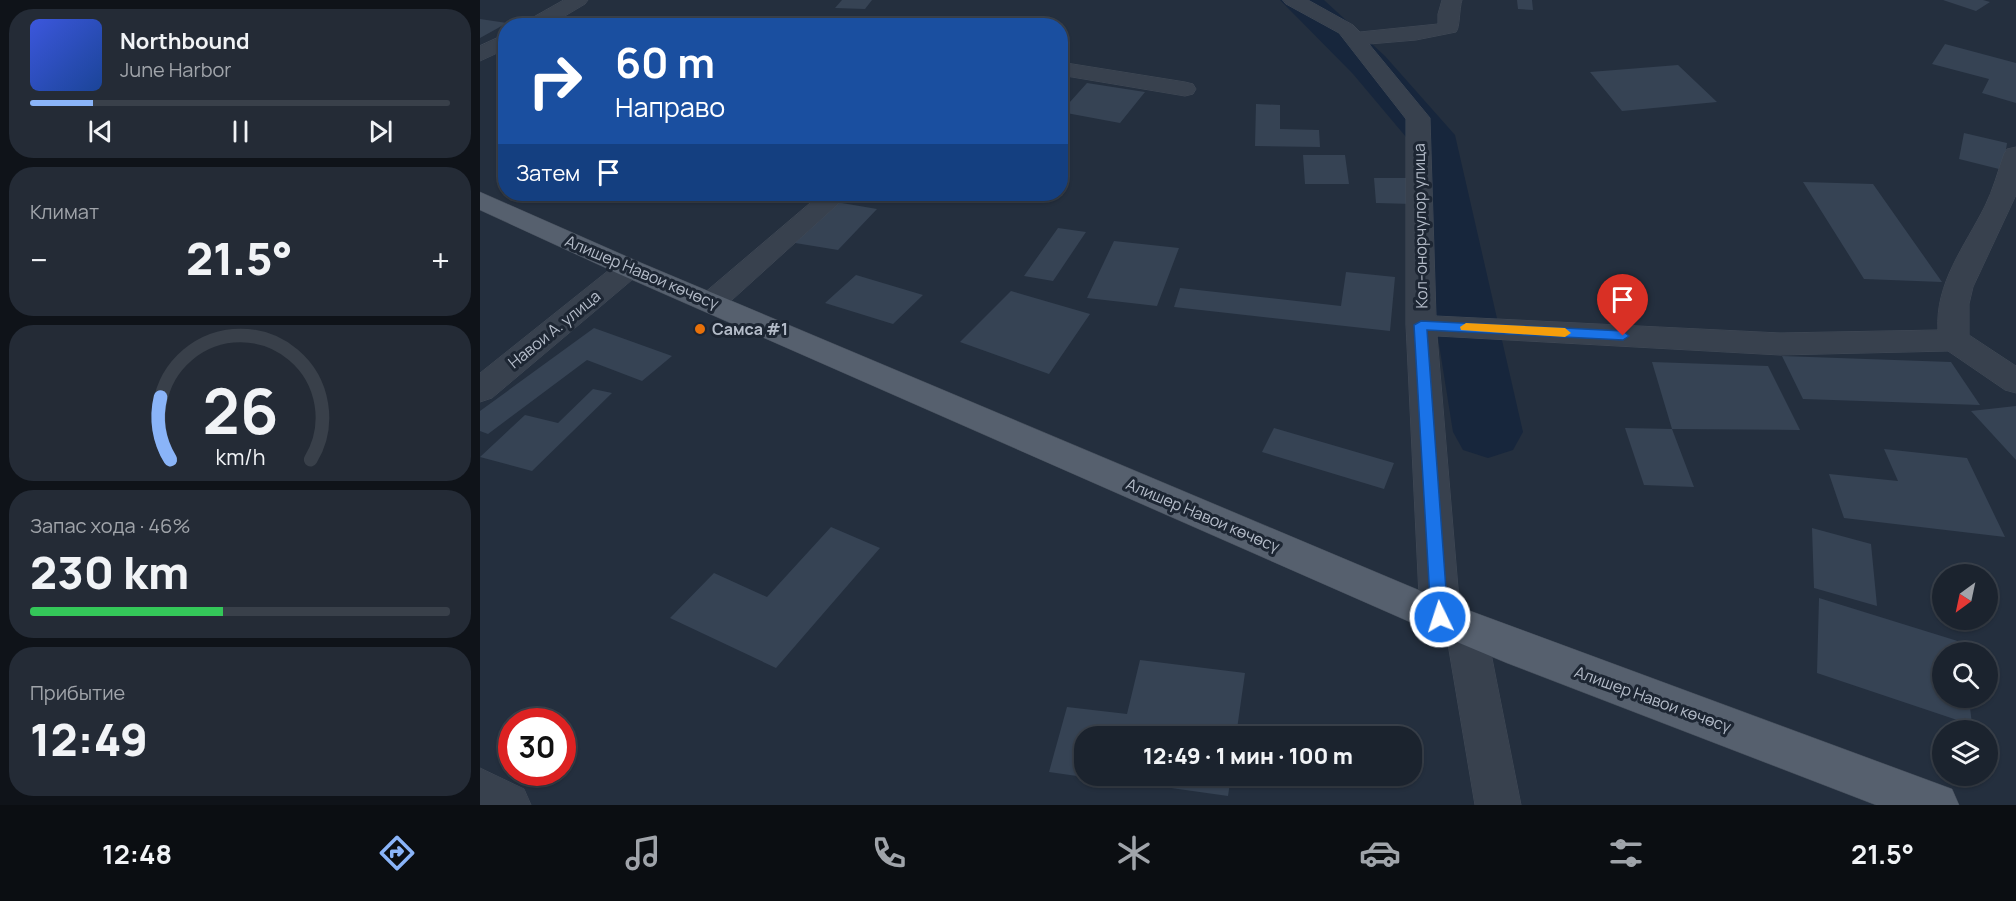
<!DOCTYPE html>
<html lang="ru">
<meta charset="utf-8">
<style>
body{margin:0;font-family:Manrope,sans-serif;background:#242b36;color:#f1f3f6;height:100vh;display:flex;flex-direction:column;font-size:22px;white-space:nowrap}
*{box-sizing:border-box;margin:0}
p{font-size:20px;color:#a0a4aa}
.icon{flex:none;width:33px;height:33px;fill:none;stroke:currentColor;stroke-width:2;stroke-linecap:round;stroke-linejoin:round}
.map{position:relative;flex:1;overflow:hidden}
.drawer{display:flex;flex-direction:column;gap:9px;padding:9px;background:#0f1319;width:480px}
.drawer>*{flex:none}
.hud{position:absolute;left:18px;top:18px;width:570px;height:183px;border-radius:24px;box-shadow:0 2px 4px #0004,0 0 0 2px #39404a;background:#1a4fa0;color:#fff;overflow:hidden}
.needle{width:39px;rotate:213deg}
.buttons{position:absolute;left:1452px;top:564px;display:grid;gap:12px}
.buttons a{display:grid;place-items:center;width:66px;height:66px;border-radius:50%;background:#1b232e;box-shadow:0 2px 4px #0004,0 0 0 2px #39404a;font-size:30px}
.speed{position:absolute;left:18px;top:708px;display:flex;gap:12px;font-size:30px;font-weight:700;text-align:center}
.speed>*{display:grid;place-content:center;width:78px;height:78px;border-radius:50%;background:#1b232e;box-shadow:0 2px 4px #0004,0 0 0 2px #39404a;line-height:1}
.speed .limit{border:9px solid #d22;background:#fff;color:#111}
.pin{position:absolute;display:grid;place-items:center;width:51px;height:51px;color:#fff;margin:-62px -26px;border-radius:50% 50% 50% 0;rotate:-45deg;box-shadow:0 0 6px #0007}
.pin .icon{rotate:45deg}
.me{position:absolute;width:66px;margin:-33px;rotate:356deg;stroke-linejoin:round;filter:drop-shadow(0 0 4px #0008)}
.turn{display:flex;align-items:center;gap:21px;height:126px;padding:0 18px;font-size:27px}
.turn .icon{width:78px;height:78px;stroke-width:2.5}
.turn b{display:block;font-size:42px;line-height:51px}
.then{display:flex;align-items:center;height:57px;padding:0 18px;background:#0003;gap:12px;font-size:22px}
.big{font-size:45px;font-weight:800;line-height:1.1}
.drawer .card{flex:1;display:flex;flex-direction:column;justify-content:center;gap:9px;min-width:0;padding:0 21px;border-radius:24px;background:#242b36}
.drawer .dial{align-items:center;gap:0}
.dial svg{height:156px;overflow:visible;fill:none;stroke:#39404a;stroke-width:7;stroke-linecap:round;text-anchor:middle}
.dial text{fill:#f1f3f6;stroke:none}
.song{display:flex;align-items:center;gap:18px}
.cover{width:72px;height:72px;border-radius:9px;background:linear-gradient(135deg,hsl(230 70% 55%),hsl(220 70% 35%))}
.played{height:6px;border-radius:3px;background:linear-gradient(90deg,#8ab4f8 15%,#39404a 15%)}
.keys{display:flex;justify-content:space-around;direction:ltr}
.heat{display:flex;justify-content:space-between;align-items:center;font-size:33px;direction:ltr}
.charge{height:9px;border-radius:4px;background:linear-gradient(90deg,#34c759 46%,#39404a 0)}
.trip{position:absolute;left:594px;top:726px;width:348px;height:60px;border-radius:24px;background:#1b232e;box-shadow:0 2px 4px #0004,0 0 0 2px #39404a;font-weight:800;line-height:60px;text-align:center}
.tab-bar{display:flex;height:96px;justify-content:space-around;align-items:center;background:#0b0e12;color:#a0a4aa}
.tab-bar .icon{width:42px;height:42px}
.tab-bar .selected{color:#8ab4f8}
.tab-bar b{font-size:27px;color:#f1f3f6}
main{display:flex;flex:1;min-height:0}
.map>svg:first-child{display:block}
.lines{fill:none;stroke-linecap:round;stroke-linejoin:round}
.river{fill:#17263c;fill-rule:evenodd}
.building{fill:#364354}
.minor-casing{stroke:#414a57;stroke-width:1}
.major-casing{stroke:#414a57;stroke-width:1}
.minor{fill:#38414e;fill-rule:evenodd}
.major{fill:#56606e;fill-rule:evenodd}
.route{fill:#1a73e8;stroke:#114b97;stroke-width:1.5}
.slow{fill:#f59e0b}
.food-dot{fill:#e8710a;stroke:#1d2633;stroke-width:2}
.labels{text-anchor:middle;stroke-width:6;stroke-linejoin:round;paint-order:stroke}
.street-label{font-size:16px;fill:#b4bcc9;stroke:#1d2633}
.poi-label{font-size:16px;font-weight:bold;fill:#b4bcc9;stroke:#1d2633;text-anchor:start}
</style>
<main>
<section class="drawer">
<div class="card">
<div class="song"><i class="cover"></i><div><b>Northbound</b><p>June Harbor</p></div></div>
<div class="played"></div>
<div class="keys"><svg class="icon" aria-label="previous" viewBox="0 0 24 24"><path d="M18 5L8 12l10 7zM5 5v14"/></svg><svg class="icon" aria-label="pause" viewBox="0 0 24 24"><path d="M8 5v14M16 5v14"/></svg><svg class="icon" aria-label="next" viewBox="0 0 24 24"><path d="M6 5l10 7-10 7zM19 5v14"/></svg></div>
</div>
<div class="card"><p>Климат</p>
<div class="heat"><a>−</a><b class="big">21.5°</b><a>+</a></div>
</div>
<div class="card dial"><svg viewBox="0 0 100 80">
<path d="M14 69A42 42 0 1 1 86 69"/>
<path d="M14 69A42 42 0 0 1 9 37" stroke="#8ab4f8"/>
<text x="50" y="56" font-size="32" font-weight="700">26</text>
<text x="50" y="72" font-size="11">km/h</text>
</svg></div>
<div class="card"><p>Запас хода · 46%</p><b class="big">230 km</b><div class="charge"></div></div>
<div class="card"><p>Прибытие</p><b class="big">12:49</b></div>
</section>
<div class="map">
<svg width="1536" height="805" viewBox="0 0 1536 805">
<rect width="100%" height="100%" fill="#242f3e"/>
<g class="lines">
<path class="river" d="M800,0H844L905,56L975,135L1043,432L1033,450L1008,458L983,450L973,432L926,137L873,74Z"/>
</g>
<path class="building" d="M362,0H392L385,9L355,8Z
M1037,0H1052L1053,10L1038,9Z
M1463,0H1503L1510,2L1496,11Z
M0,19L27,23L0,38Z
M1465,44L1536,63V103L1502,93L1509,79L1452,64Z
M1198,65L1237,102L1142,111L1110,72Z
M607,83L665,92L640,123L581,112Z
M776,104L800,105V129L839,130L840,147L775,146Z
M1484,133L1527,143L1523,170L1479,159Z
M823,155H865L869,184H825Z
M894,178H929L933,204L896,203Z
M1323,182L1393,184L1462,282L1384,279Z
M350,201L397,209L358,250L309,242Z
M578,228L606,232L573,281L544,276Z
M634,241L699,248L677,306L607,298Z
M866,272L915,277L910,331L694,307L700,288L861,306Z
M376,275L443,295L413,324L345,303Z
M531,291L610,314L569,374L480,342Z
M114,328L192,356L162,381L107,360L8,434L0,431V411Z
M1302,356L1471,362L1500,405L1323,399Z
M1172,362L1288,366L1320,430L1192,429Z
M113,389L132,393L52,471L0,457L45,415L78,423Z
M1536,406V460L1491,411Z
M794,428L914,463L904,489L782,452Z
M1145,428L1192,429L1214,487L1164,485Z
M1404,449L1487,458L1525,537L1364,518L1349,474L1418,481Z
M351,527L400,548L296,668L190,618L234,573L287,597Z
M1332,528L1391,544L1397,606L1334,588Z
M1339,598L1484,643L1485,652H1462V698H1489L1492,725L1337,673Z
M660,660L765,673L756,736H604V777L569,772L587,707L647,714Z
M606,776H751L748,796Z"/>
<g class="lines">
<defs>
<path id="minor" d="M84,0H108L105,4L68,26H42L45,22Z
M803,0H828L873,25L880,32L958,24V14L962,0H982C979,9 980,28 976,32L936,40L889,44L950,118L956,316L1300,333L1458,330C1455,283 1485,246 1505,206C1513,190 1518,171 1524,154L1527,149L1536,147V195L1493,287L1489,304V335L1536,366V393L1525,390L1468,351L1300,355L957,336L980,612L986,610L1000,615L1006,628L1041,805H995L966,632L960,635L946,629L940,617L926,325V119L859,33L806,4Z
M26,34V49L0,61V46Z
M580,62L705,82L713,84L716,89L713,94L705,96L580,75Z
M341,194H369L242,309L232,312L222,309L217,302L222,295Z
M149,259L159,262L163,268L159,274L12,398L0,402V373L139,262Z
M0,768L44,789L51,805H0Z"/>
<path id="major" d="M0,192L159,262L974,605L1472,789L1479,805H1396L1027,663L946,629L139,274L0,210Z"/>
</defs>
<use href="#minor" class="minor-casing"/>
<use href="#major" class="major-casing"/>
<use href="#minor" class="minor"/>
<use href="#major" class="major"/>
</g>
<path class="route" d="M941,321L1143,331L1149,336L1143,340L947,330L968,617L965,622L960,624L954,622L951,617L934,325Z"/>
<path class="slow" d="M986,323L1085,328L1091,333L1085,337L981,330L980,327Z"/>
<circle class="food-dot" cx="220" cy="329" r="6"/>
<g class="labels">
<g class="street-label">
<text transform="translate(940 226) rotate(-91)" y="6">Кол-онорчулор улица</text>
<text transform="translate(162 272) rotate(23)" y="6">Алишер Навои көчөсү</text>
<text transform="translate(74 329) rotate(-39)" y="6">Навои А. улица</text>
<text transform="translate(723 515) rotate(23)" y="6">Алишер Навои көчөсү</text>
<text transform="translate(1173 699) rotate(20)" y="6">Алишер Навои көчөсү</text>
</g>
<g class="poi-label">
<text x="232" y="335">Самса #1</text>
</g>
</g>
</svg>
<div class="buttons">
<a><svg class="needle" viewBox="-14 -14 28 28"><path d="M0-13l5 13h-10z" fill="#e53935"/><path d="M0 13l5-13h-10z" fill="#a0a4aa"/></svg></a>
<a><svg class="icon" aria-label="search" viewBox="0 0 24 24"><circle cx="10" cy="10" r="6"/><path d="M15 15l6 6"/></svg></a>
<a><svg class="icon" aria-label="layers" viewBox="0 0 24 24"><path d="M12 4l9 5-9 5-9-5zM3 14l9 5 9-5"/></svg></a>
</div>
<div class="speed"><div class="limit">30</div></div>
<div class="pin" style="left:1143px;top:336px;background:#d93025"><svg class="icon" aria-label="arrive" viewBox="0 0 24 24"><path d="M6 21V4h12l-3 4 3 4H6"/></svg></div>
<svg class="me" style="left:960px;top:617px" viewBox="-20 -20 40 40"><circle r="17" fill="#1a73e8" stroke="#fff" stroke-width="3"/><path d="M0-11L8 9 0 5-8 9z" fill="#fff"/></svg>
<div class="trip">12:49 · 1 мин · 100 m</div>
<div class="hud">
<div class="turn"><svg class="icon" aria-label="right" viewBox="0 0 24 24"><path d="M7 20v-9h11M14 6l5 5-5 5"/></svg><div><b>60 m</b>Направо</div></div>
<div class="then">Затем<svg class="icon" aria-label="arrive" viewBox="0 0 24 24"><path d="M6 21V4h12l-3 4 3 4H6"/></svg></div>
</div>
</div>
</main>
<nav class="tab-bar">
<b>12:48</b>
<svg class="icon selected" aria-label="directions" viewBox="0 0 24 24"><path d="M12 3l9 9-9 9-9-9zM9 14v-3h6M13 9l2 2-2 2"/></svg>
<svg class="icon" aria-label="music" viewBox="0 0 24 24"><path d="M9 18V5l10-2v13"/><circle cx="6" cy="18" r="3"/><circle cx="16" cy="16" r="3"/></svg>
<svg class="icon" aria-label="phone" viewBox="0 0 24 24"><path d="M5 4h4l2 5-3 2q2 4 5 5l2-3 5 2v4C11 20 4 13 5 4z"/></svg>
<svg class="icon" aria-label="climate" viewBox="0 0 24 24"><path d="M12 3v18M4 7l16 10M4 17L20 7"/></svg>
<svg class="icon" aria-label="car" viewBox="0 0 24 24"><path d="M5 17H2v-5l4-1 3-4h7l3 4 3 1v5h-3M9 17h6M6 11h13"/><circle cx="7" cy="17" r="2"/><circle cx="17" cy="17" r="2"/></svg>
<svg class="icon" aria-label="filters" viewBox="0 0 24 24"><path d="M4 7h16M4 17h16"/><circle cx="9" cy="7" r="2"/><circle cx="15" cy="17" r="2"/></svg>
<b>21.5°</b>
</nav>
